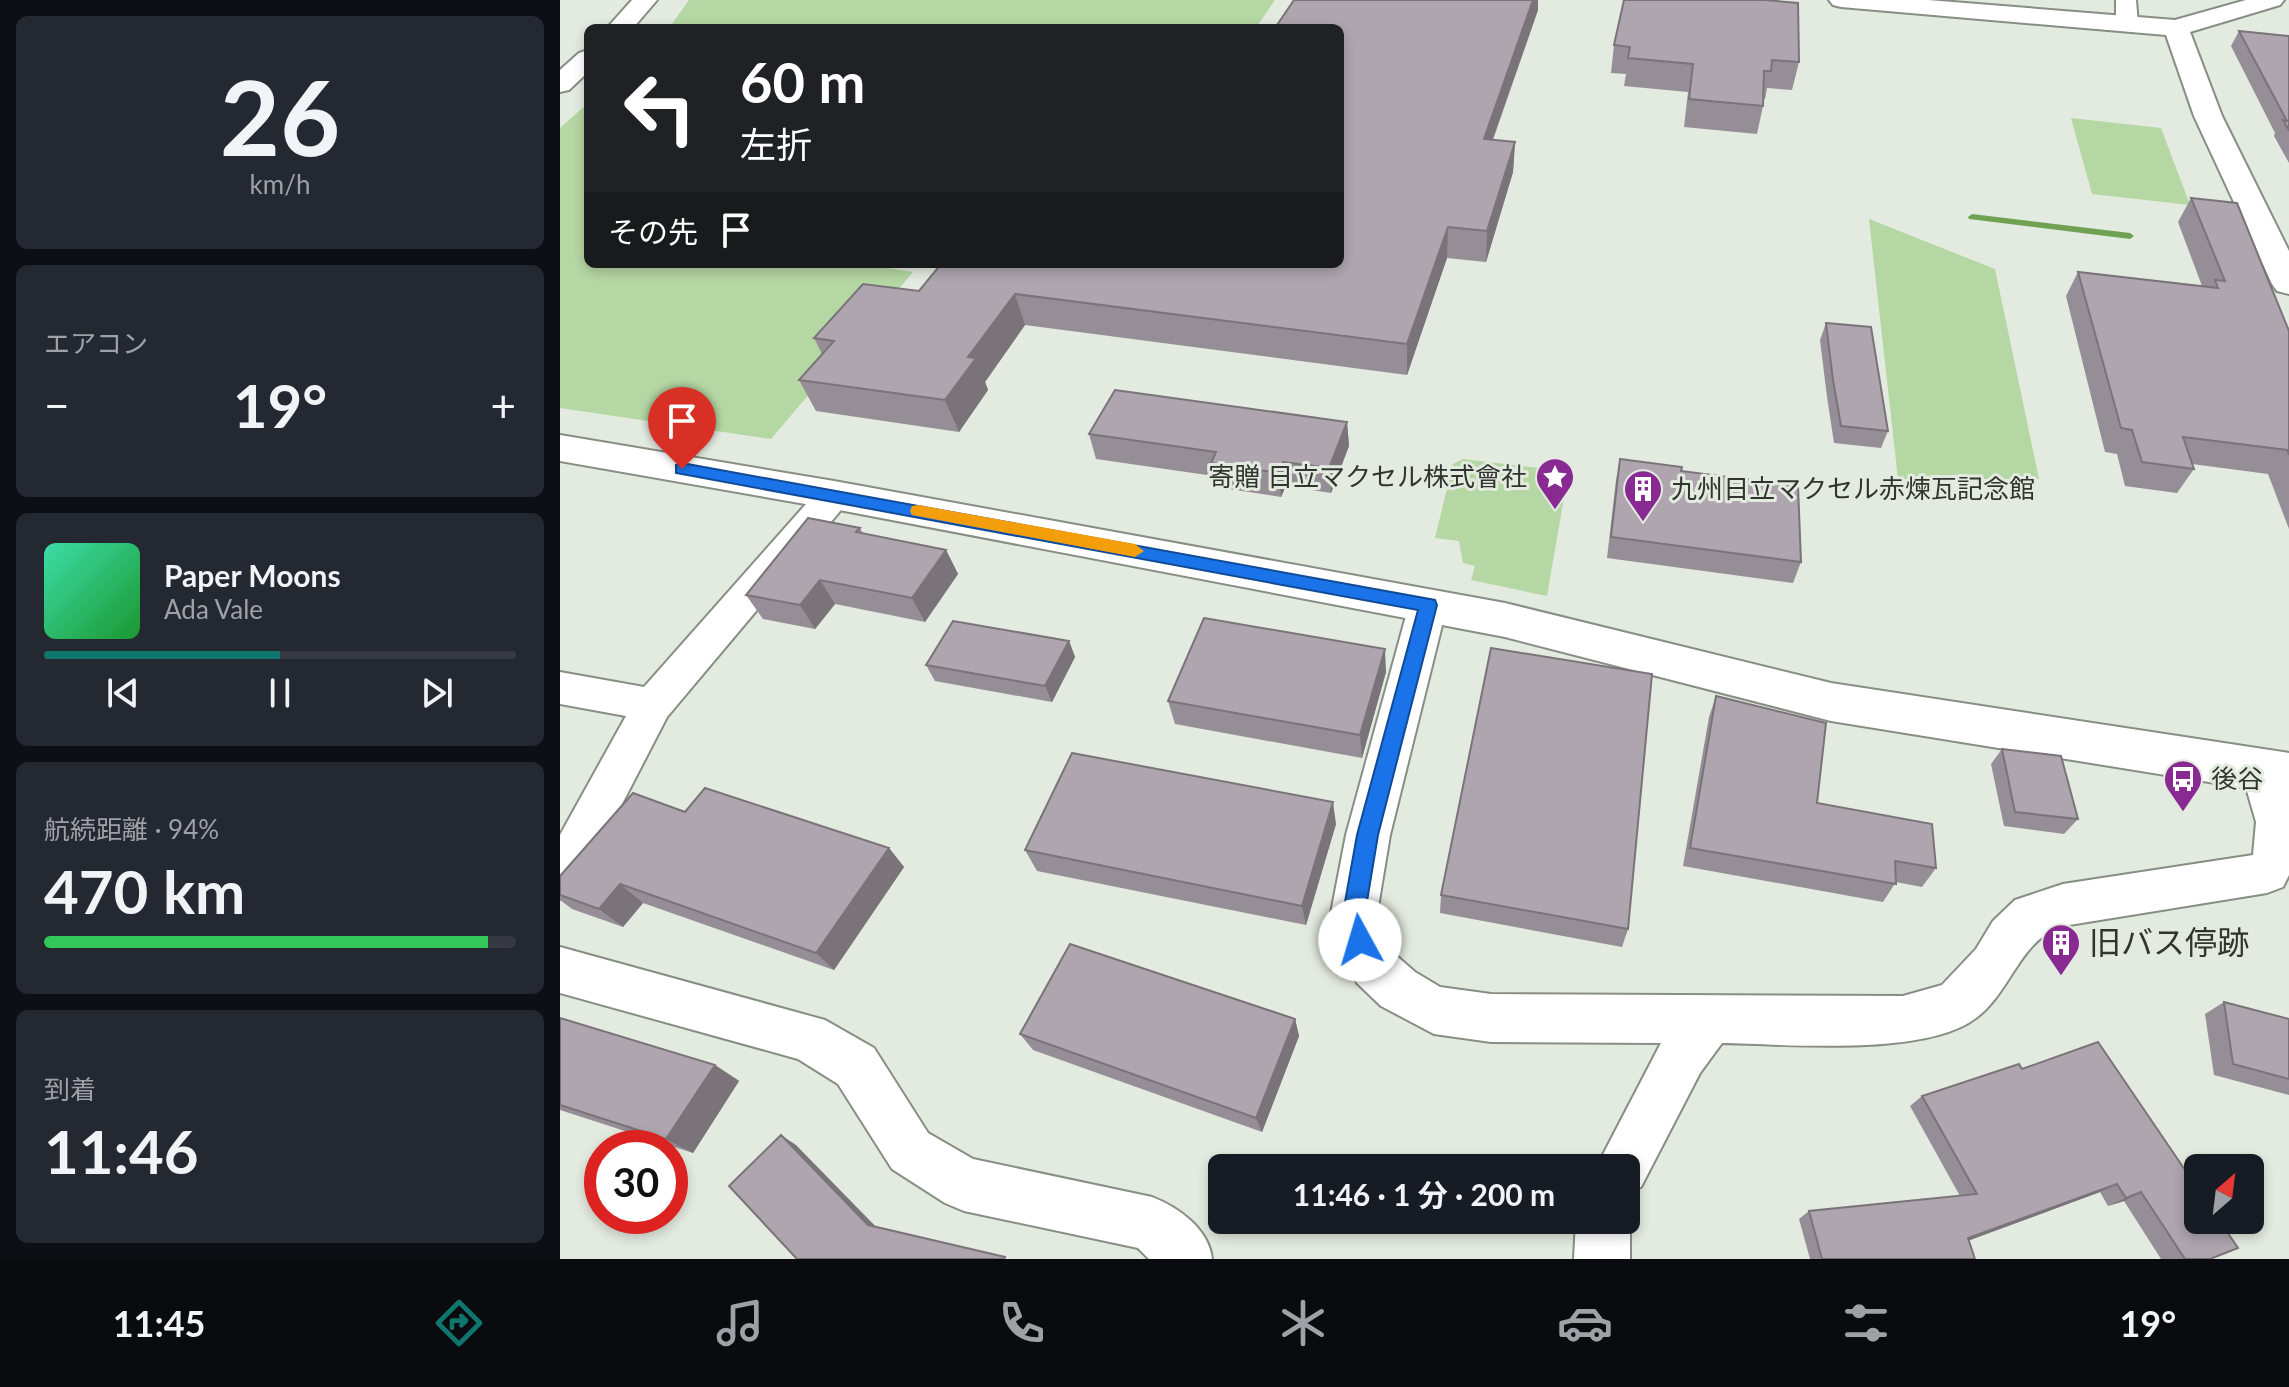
<!DOCTYPE html>
<html lang="ja">
<meta charset="utf-8">
<style>
body{margin:0;font-family:Lato,"Noto Sans JP",sans-serif;background:#242831;color:#f1f3f6;height:100vh;display:flex;flex-direction:column;font-size:30px;white-space:nowrap}
*{box-sizing:border-box;margin:0}
p{font-size:26px;color:#9ea1a6}
.icon{flex:none;width:44px;height:44px;fill:none;stroke:currentColor;stroke-width:2;stroke-linecap:round;stroke-linejoin:round}
.map{position:relative;flex:1;overflow:hidden}
.details{display:flex;flex-direction:column;gap:16px;padding:16px;background:#0d0f14;width:560px}
.details>*{flex:none}
.banner{position:absolute;left:24px;top:24px;width:760px;height:244px;border-radius:12px;box-shadow:0 4px 12px #0003;background:#202124;color:#fff;overflow:hidden}
.needle{width:52px;rotate:28deg}
.tools{position:absolute;left:1624px;top:1154px;display:grid;gap:16px}
.tools a{display:grid;place-items:center;width:80px;height:80px;border-radius:12px;background:#171b24;box-shadow:0 4px 12px #0003;font-size:40px}
.speed{position:absolute;left:24px;top:1130px;display:flex;gap:16px;font-size:40px;font-weight:700;text-align:center}
.speed>*{display:grid;place-content:center;width:104px;height:104px;border-radius:50%;background:#171b24;box-shadow:0 4px 12px #0003;line-height:1}
.speed .limit{border:12px solid #d22;background:#fff;color:#111}
.pin{position:absolute;display:grid;place-items:center;width:68px;height:68px;color:#fff;margin:-82px -34px;border-radius:50% 50% 50% 0;rotate:-45deg;box-shadow:0 0 8px #0007}
.pin .icon{rotate:45deg}
.me{position:absolute;width:88px;margin:-44px;rotate:354deg;stroke-linejoin:round;filter:drop-shadow(0 0 6px #0008)}
.turn{display:flex;align-items:center;gap:28px;height:168px;padding:0 24px;font-size:36px}
.turn .icon{width:104px;height:104px;stroke-width:2.5}
.turn b{display:block;font-size:56px;line-height:68px}
.then{display:flex;align-items:center;height:76px;padding:0 24px;background:#0003;gap:16px;font-size:30px}
.big{font-size:60px;font-weight:700;line-height:1.1}
.details .card{flex:1;display:flex;flex-direction:column;justify-content:center;gap:12px;min-width:0;padding:0 28px;border-radius:12px;background:#242831}
.details .dial{align-items:center;gap:0}
.dial b{font-size:104px;line-height:1}
.song{display:flex;align-items:center;gap:24px}
.cover{width:96px;height:96px;border-radius:12px;background:linear-gradient(135deg,hsl(160 70% 55%),hsl(130 70% 35%))}
.played{height:8px;border-radius:4px;background:linear-gradient(90deg,#0f766e 50%,#363941 50%)}
.keys{display:flex;justify-content:space-around;direction:ltr}
.heat{display:flex;justify-content:space-between;align-items:center;font-size:44px;direction:ltr}
.charge{height:12px;border-radius:6px;background:linear-gradient(90deg,#34c759 94%,#363941 0)}
.trip{position:absolute;left:648px;top:1154px;width:432px;height:80px;border-radius:12px;background:#171b24;box-shadow:0 4px 12px #0003;font-weight:700;line-height:80px;text-align:center}
.dock{display:flex;height:128px;justify-content:space-around;align-items:center;background:#090b0e;color:#9ea1a6}
.dock .icon{width:56px;height:56px}
.dock .current{color:#0f766e}
.dock b{font-size:36px;color:#f1f3f6}
main{display:flex;flex:1;min-height:0}
.map>svg:first-child{display:block}
.green{fill:#b5d7a3}
.lines{fill:none;stroke-linecap:round;stroke-linejoin:round}
.stream{fill:#6ea151;fill-rule:evenodd}
.minor-casing{stroke:#878e83;stroke-width:4}
.tertiary-casing{stroke:#878e83;stroke-width:4}
.minor{fill:#fff;fill-rule:evenodd}
.tertiary{fill:#fff;fill-rule:evenodd}
.wall{fill:#968e96}
.shaded-wall{fill:#7a747a}
.building{fill:#aea5af;stroke:#7a747a;stroke-width:2}
.route{fill:#1a73e8;stroke:#114b97;stroke-width:2}
.slow{fill:#f59e0b}
.labels{text-anchor:middle;stroke-width:6;stroke-linejoin:round;paint-order:stroke}
.poi-label{font-size:26px;fill:#31342f;stroke:#e3eadf;text-anchor:start}
.near-poi-label{font-size:32px;fill:#31342f;stroke:#e3eadf;text-anchor:start}
</style>
<main>
<section class="details">
<div class="card dial"><b>26</b><p>km/h</p></div>
<div class="card"><p>エアコン</p>
<div class="heat"><a>−</a><b class="big">19°</b><a>+</a></div>
</div>
<div class="card">
<div class="song"><i class="cover"></i><div><b>Paper Moons</b><p>Ada Vale</p></div></div>
<div class="played"></div>
<div class="keys"><svg class="icon" aria-label="previous" viewBox="0 0 24 24"><path d="M18 5L8 12l10 7zM5 5v14"/></svg><svg class="icon" aria-label="pause" viewBox="0 0 24 24"><path d="M8 5v14M16 5v14"/></svg><svg class="icon" aria-label="next" viewBox="0 0 24 24"><path d="M6 5l10 7-10 7zM19 5v14"/></svg></div>
</div>
<div class="card"><p>航続距離 · 94%</p><b class="big">470 km</b><div class="charge"></div></div>
<div class="card"><p>到着</p><b class="big">11:46</b></div>
</section>
<div class="map">
<svg width="1729" height="1259" viewBox="0 0 1729 1259">
<rect width="100%" height="100%" fill="#e3eadf"/>
<path class="green" d="M129,0H715L696,28H109Z
M28,103V264H302L353,272L211,439L0,408V128Z
M1511,118L1601,128L1630,205L1532,194Z
M1309,219L1435,269L1479,479H1338Z
M903,459L987,469L985,483L1006,486L987,596L911,580L915,566L903,563L899,541L875,538L893,464Z"/>
<g class="lines">
<path class="stream" d="M1412,214L1570,233L1574,236L1570,239L1409,219L1408,217Z"/>
<defs>
<path id="minor" d="M1556,0H1576L1578,25L1575,30H1559L1556,25Z
M274,483L286,486L291,495L286,504L107,717L16,893L0,899V835L66,716L0,704V672L84,687L262,486Z
M868,591L881,595L887,605L830,835L817,913L822,935L831,951L855,972L880,987L931,994L1343,996L1382,985L1416,949L1433,921L1455,900L1503,884L1693,855L1696,822L1681,770L1687,757L1702,752L1717,757L1729,786V875L1723,887L1707,893L1503,926C1459,940 1452,991 1416,1018C1366,1057 1226,1044 1162,1043L1140,1073L1081,1187L1066,1193V1168H1036L1101,1043L931,1042L874,1034L821,1006L797,983L777,940L771,913L786,835L849,605L855,595Z
M0,947L265,1020L314,1048L368,1133L413,1159L592,1197C618,1207 649,1229 652,1259H589L578,1248L404,1211L385,1203L332,1169L278,1084L238,1059L0,993Z
M1066,1210L1070,1220V1259H1014L1016,1220H1066Z"/>
<path id="tertiary" d="M72,0H97L73,28H47Z
M1269,0H1368L1615,20L1686,0H1724L1720,5L1630,32L1662,116L1729,251V294L1717,291L1712,284L1634,116L1606,35L1281,7L1273,5Z
M28,50V72L9,90L0,92V70L19,53Z
M0,435L274,481L945,603L1271,683L1729,753V795L1271,721L945,637L274,509L0,461Z"/>
</defs>
<use href="#minor" class="minor-casing"/>
<use href="#tertiary" class="tertiary-casing"/>
<use href="#minor" class="minor"/>
<use href="#tertiary" class="tertiary"/>
</g>
<path class="wall" d="M734,0H978V10L933,140L955,142L953,172L926,262L887,258L847,375L465,325L425,382L428,390L399,432L256,411L239,380L262,354L254,338L359,291L780,264V28Z
M1679,31L1729,36V163L1714,136L1715,133L1671,46Z
M1054,45L1239,62L1232,90L1207,88L1205,99H1204L1203,106L1197,134L1124,127L1128,92L1064,86L1066,74L1051,73Z
M1631,198L1729,331V529L1708,474L1632,464L1634,469L1617,493L1565,486L1557,454L1545,452L1506,296L1518,272L1642,286L1618,222Z
M1266,323L1328,431L1321,448L1274,443L1267,397L1260,340Z
M787,422L789,446L771,493L726,486L721,497L656,487L654,476L536,459L529,434Z
M1060,459L1121,471L1241,562L1233,583L1047,558L1056,480Z
M300,528L303,534L386,550L398,574L365,622L275,604L255,629L203,619L186,595Z
M509,641L515,657L492,702L375,681L366,665Z
M826,672L802,758L615,724L608,701Z
M1156,696L1257,803L1376,868L1362,887L1336,882L1323,902L1123,866L1149,717Z
M1442,749L1518,819L1504,834L1444,826L1431,764Z
M125,812L329,848L344,867L274,970L83,903L63,927L12,909L0,900V876Z
M776,824L746,925L477,871L465,850Z
M881,895L1068,929L1062,947L880,913Z
M1664,1002L1729,1019V1095L1654,1075L1645,1014Z
M0,1018L155,1065L179,1081L133,1153L0,1110Z
M735,1019L739,1036L702,1132L473,1050L460,1034Z
M1462,1069L1650,1259H1601L1564,1201L1548,1206L1540,1192L1409,1240L1415,1259H1250L1239,1219L1249,1211L1400,1196L1350,1106L1362,1096Z"/>
<path class="shaded-wall" d="M973,0H978V10L922,169L924,139Z
M955,142L953,172L926,262L927,231Z
M888,227L887,258L847,375V344Z
M455,294L465,325L425,382L428,390L399,432L385,400L408,357Z
M787,422L789,446L771,493L769,468Z
M723,462L726,486L721,497L718,473Z
M386,550L398,574L365,622L352,598Z
M260,580L275,604L255,629L240,605Z
M509,641L515,657L492,702L485,686Z
M825,649L826,672L802,758L800,735Z
M773,802L776,824L746,925L742,906Z
M329,848L344,867L274,970L256,953Z
M60,884L83,903L63,927L39,909Z
M735,1019L739,1036L702,1132L696,1118Z
M155,1065L179,1081L133,1153L106,1139Z
M221,1135L236,1145L322,1233L308,1225Z
M1557,1184L1540,1192L1394,1246L1408,1238Z
M1581,1192L1564,1201L1548,1206L1566,1198Z"/>
<path class="building" d="M734,0H973L924,139L955,142L927,231L888,227L847,344L455,294L408,357L416,358L385,400L239,380L274,341L254,338L303,284L359,291L381,264H780V28H715Z
M1064,0H1205L1238,3L1239,62L1212,60L1211,71H1204L1203,106L1129,99L1133,64L1068,58L1070,47L1054,45Z
M1679,31L1729,36V130L1723,120L1727,121Z
M1631,198L1677,203L1729,331V455L1727,450L1623,437L1634,469L1582,462L1572,430L1561,428L1518,272L1658,288L1655,280L1665,281Z
M1266,323L1311,327L1328,431L1281,426L1273,380Z
M555,390L787,422L769,468L723,462L718,473L651,463L656,452L529,434Z
M1060,459L1122,467L1121,471L1238,486L1241,562L1051,537Z
M248,518L300,528L296,532L386,550L352,598L260,580L240,605L186,595Z
M644,618L825,649L800,735L608,701Z
M393,621L509,641L485,686L366,665Z
M931,648L1092,674L1068,929L881,895Z
M1156,696L1266,723L1257,803L1372,824L1376,868L1335,861L1336,884L1130,848Z
M1442,749L1501,756L1518,819L1455,812Z
M512,753L773,802L742,906L465,850Z
M145,788L329,848L256,953L60,884L39,909L0,895V876L73,793L125,812Z
M510,944L735,1019L696,1118L460,1034Z
M1664,1002L1729,1019V1079L1673,1064Z
M0,1018L155,1065L106,1139L0,1105Z
M1538,1042L1638,1189V1220H1659L1678,1248L1650,1259H1625L1581,1192L1566,1198L1557,1184L1408,1238L1415,1259H1262L1249,1211L1417,1194L1362,1096L1459,1064L1462,1069Z
M221,1135L308,1225L445,1257L444,1259H237L169,1186Z"/>
<path class="route" d="M122,463L875,600L877,605L818,835L805,913L811,940L808,947L800,950L792,947L783,913L797,835L858,610L116,473V465Z"/>
<path class="slow" d="M358,505L575,544L584,551L575,557L352,515L350,511L352,506Z"/>
<defs>
<symbol id="sight-pin" viewBox="-11 -11 22 30"><path d="M0 17L-7.5 6A9.5 9.5 0 1 1 7.5 6Z" fill="#892a93" stroke="#e3eadf"/><path d="M0-6L1.8-2.2L6-1.7L2.9 1.2L3.7 5.4L0 3.3L-3.7 5.4L-2.9 1.2L-6-1.7L-1.8-2.2Z" fill="#fff"/></symbol>
<symbol id="building-pin" viewBox="-11 -11 22 30"><path d="M0 17L-7.5 6A9.5 9.5 0 1 1 7.5 6Z" fill="#892a93" stroke="#e3eadf"/><path d="M-4-6H4V6H1V3H-1V6H-4ZM-2.5-4.3h1.7v1.8h-1.7ZM.8-4.3h1.7v1.8H.8ZM-2.5-1h1.7V.8h-1.7ZM.8-1h1.7V.8H.8Z" fill="#fff"/></symbol>
<symbol id="bus-pin" viewBox="-11 -11 22 30"><path d="M0 17L-7.5 6A9.5 9.5 0 1 1 7.5 6Z" fill="#892a93" stroke="#e3eadf"/><path d="M-5-6H5V4H4V6H2V4H-2V6H-4V4H-5ZM-3.5-4V0h7V-4ZM-3.5 1.2v1.5H-2V1.2ZM2 1.2v1.5H3.5V1.2Z" fill="#fff"/></symbol>
</defs>
<g fill-rule="evenodd">
<use href="#sight-pin" x="973" y="455" width="44" height="60"/>
<use href="#building-pin" x="1061" y="467" width="44" height="60"/>
<use href="#bus-pin" x="1601" y="757" width="44" height="60"/>
<use href="#building-pin" x="1479" y="921" width="44" height="60"/>
</g>
<g class="labels">
<g class="poi-label">
<text x="967" y="486" text-anchor="end">寄贈 日立マクセル株式會社</text>
<text x="1111" y="498">九州日立マクセル赤煉瓦記念館</text>
<text x="1651" y="788">後谷</text>
</g>
<g class="near-poi-label">
<text x="1529" y="954">旧バス停跡</text>
</g>
</g>
</svg>
<div class="tools">
<a><svg class="needle" viewBox="-14 -14 28 28"><path d="M0-13l5 13h-10z" fill="#e53935"/><path d="M0 13l5-13h-10z" fill="#9ea1a6"/></svg></a>
</div>
<div class="speed"><div class="limit">30</div></div>
<div class="pin" style="left:122px;top:469px;background:#d93025"><svg class="icon" aria-label="arrive" viewBox="0 0 24 24"><path d="M6 21V4h12l-3 4 3 4H6"/></svg></div>
<svg class="me" style="left:800px;top:940px" viewBox="-20 -20 40 40"><circle r="19" fill="#fff"/><path d="M0-13L10 11 0 6-10 11z" fill="#1a73e8"/></svg>
<div class="trip">11:46 · 1 分 · 200 m</div>
<div class="banner">
<div class="turn"><svg class="icon" aria-label="left" viewBox="0 0 24 24"><path d="M17 20v-9H6M10 6l-5 5 5 5"/></svg><div><b>60 m</b>左折</div></div>
<div class="then">その先<svg class="icon" aria-label="arrive" viewBox="0 0 24 24"><path d="M6 21V4h12l-3 4 3 4H6"/></svg></div>
</div>
</div>
</main>
<nav class="dock">
<b>11:45</b>
<svg class="icon current" aria-label="directions" viewBox="0 0 24 24"><path d="M12 3l9 9-9 9-9-9zM9 14v-3h6M13 9l2 2-2 2"/></svg>
<svg class="icon" aria-label="music" viewBox="0 0 24 24"><path d="M9 18V5l10-2v13"/><circle cx="6" cy="18" r="3"/><circle cx="16" cy="16" r="3"/></svg>
<svg class="icon" aria-label="phone" viewBox="0 0 24 24"><path d="M5 4h4l2 5-3 2q2 4 5 5l2-3 5 2v4C11 20 4 13 5 4z"/></svg>
<svg class="icon" aria-label="climate" viewBox="0 0 24 24"><path d="M12 3v18M4 7l16 10M4 17L20 7"/></svg>
<svg class="icon" aria-label="car" viewBox="0 0 24 24"><path d="M5 17H2v-5l4-1 3-4h7l3 4 3 1v5h-3M9 17h6M6 11h13"/><circle cx="7" cy="17" r="2"/><circle cx="17" cy="17" r="2"/></svg>
<svg class="icon" aria-label="filters" viewBox="0 0 24 24"><path d="M4 7h16M4 17h16"/><circle cx="9" cy="7" r="2"/><circle cx="15" cy="17" r="2"/></svg>
<b>19°</b>
</nav>
